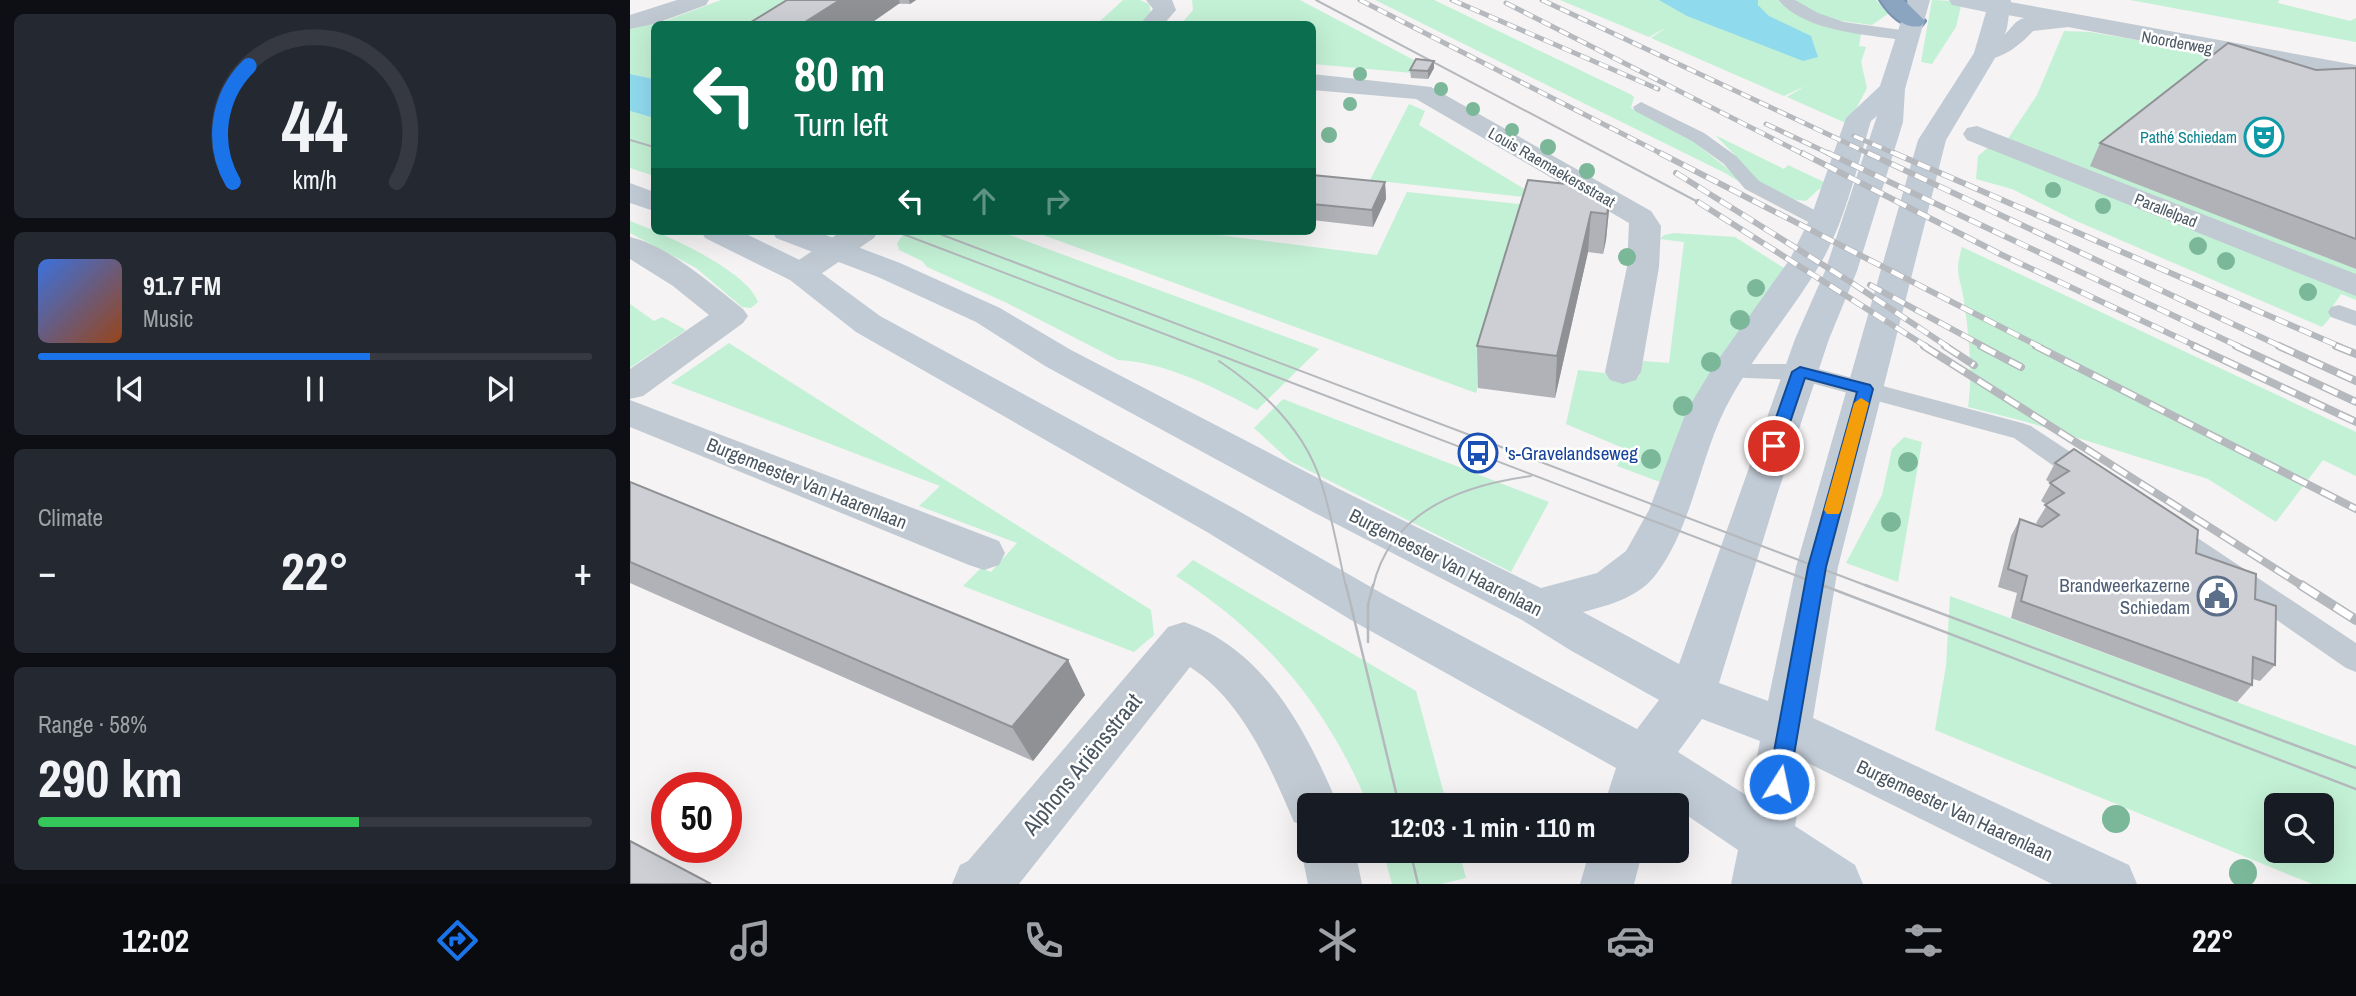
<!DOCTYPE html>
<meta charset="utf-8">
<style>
body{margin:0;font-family:"Archivo Narrow",sans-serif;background:#242831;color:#f1f3f6;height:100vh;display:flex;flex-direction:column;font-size:26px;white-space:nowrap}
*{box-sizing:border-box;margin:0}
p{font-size:23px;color:#9ea1a6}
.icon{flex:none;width:38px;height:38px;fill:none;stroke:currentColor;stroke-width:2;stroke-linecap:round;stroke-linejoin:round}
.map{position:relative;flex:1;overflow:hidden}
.side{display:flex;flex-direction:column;gap:14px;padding:14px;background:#0d0f14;width:630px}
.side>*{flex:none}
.guide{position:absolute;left:21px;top:21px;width:665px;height:214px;border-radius:10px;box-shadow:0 7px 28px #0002;background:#0b6e4f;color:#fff;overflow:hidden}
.buttons{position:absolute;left:1634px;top:793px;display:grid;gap:14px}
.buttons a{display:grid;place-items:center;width:70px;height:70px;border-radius:10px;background:#171b24;box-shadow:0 7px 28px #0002;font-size:35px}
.speed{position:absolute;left:21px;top:772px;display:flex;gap:14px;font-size:35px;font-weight:700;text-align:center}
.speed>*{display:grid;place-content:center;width:91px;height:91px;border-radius:50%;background:#171b24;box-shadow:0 7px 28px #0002;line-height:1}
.speed .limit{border:10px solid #d22;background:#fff;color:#111}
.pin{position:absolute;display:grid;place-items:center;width:60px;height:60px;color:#fff;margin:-30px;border:4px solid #fff;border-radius:50%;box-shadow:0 2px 7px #0007}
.me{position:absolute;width:77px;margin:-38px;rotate:10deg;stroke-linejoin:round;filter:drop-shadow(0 0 5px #0008)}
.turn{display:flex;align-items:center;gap:24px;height:147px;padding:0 28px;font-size:32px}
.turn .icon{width:91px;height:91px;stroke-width:2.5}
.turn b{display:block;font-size:49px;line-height:60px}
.lanes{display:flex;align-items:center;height:66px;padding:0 28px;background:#0003;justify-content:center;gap:35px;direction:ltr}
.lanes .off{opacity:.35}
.big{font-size:52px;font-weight:700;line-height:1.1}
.side .tile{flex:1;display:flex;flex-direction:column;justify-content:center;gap:10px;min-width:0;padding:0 24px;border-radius:10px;background:#242831}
.side .dial{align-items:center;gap:0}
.dial svg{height:182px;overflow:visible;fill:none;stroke:#363941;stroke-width:7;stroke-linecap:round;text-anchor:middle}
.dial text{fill:#f1f3f6;stroke:none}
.song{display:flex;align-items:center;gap:21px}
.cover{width:84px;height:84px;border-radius:10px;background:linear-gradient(135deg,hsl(220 70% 55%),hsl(20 70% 35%))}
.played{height:7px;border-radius:4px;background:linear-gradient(90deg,#1a73e8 60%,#363941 60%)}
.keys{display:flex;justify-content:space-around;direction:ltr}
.heat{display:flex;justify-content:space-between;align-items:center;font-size:38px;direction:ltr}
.charge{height:10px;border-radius:5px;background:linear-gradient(90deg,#34c759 58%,#363941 0)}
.trip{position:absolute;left:667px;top:793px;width:392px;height:70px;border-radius:10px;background:#171b24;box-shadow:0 7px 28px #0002;font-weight:700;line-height:70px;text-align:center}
.tabs{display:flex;height:112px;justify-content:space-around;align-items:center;background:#090b0e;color:#9ea1a6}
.tabs .icon{width:49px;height:49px}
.tabs .on{color:#1a73e8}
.tabs b{font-size:32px;color:#f1f3f6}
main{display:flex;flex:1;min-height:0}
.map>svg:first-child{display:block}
.green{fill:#c3f1d5;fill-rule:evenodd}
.water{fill:#90daee}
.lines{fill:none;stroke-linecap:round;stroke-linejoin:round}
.highway-casing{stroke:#7690ad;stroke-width:4}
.lane{fill:#c1cad2;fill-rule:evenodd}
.street{fill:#c1cad2;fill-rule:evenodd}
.secondary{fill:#c1cbd6;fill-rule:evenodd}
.highway{fill:#8ba5c1;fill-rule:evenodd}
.tram-far1{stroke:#b5b8bd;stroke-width:2}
.tram{stroke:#b5b8bd;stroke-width:2.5}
.rail-far3-casing{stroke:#b5b8bd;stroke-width:5}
.rail-far2-casing{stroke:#b5b8bd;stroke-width:6}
.rail-far1-casing{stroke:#b5b8bd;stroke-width:8}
.rail-casing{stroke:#b5b8bd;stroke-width:10}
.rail-far3{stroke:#fff;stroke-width:3.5;stroke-dasharray:10;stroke-linecap:butt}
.rail-far2{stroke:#fff;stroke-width:4.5;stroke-dasharray:13;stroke-linecap:butt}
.rail-far1{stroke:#fff;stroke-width:5;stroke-dasharray:16;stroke-linecap:butt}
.rail{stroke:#fff;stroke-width:7;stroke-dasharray:20;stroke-linecap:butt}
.tree{fill:#7bb799}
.wall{fill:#b0b2b7}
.shaded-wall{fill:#909195}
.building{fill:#cdcfd5;stroke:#909195;stroke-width:2}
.route{fill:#1a73e8;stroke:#114b97;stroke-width:2}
.slow{fill:#f59e0b}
.labels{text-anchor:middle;stroke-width:5;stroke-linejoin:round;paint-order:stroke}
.far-street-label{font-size:16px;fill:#4a5661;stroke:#fff}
.far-culture-label{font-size:16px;fill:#0d838f;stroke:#fff;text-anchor:end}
.transit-label{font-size:19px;fill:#164399;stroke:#fff;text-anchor:start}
.street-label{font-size:19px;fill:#4a5661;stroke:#fff}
.service-label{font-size:19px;fill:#4e5e75;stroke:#fff;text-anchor:end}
.near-street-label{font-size:23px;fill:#4a5661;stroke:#fff}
</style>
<main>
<section class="side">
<div class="tile dial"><svg viewBox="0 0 100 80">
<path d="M14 69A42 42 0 1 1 86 69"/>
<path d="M14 69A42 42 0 0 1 21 18" stroke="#1a73e8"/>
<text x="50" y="56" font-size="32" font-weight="700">44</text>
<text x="50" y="72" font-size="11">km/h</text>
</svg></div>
<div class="tile">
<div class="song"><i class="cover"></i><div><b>91.7 FM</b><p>Music</p></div></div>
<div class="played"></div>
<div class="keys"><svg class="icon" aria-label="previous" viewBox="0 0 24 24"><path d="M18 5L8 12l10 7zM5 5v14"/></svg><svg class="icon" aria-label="pause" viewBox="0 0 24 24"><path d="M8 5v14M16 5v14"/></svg><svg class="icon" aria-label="next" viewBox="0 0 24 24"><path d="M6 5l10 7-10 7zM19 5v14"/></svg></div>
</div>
<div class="tile"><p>Climate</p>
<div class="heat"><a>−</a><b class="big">22°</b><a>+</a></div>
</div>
<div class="tile"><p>Range · 58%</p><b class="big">290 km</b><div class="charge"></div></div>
</section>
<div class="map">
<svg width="1726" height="884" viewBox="0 0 1726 884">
<rect width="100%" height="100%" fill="#f5f3f3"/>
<path class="green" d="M91,0H188L150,24H24V79L0,74V29L32,22Z
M493,0H510L519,4L521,14L511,24H467Z
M562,0H670L799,68L782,73L683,64L682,24H551L563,10Z
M745,0H804L1002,95L1004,97L1001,108L1060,139L1131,195L1095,173Z
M930,0H1147C1173,21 1199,28 1231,34L1229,46L1236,47L1231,62L1237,88L1218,124L1157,97L1175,86L1154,96L1021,38L1037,27L1019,37Z
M1162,0H1246L1259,13L1242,25L1198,19Z
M1302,0L1325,1L1331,6L1326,27L1302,64L1291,62Z
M1500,0H1649L1648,3L1720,21L1726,18V42Z
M1434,31L1460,32L1601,56L1461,165L1726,269V278L1377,140L1407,95Z
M779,104L795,111L789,125L911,199L740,180Z
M0,111L24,118V176L0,168Z
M1085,135L1154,169L1158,165L1196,183L1193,191L1189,189L1176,201L1160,199L1119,178L1105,155Z
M1360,146L1726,292V300L1711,294L1701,309L1705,312L1692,327L1444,220L1382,189L1346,179L1348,156Z
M777,192L898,205L846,393L402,231H557L747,255Z
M0,221C32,233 117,270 128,302L121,308L112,307L66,268L0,233Z
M276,231H369L689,349L627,410C583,387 538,363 488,360L377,303L297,267L292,261L269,250L267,243Z
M1044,233L1105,237L1157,270L1030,482L987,466L993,454V448L936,424L948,370L1009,377L1013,361L1039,363L1054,242L1030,239L1034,235Z
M1332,247L1726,432V476L1693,460L1646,522L1578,479L1397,422L1338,407C1343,372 1339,336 1334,301C1330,275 1324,275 1332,247Z
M0,304L24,321L32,317L56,330L0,368Z
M99,343L521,610L524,635L504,652L333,586L351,568L361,572L387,543L289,506L310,486L41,383Z
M653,399L919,502L881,572L660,461L624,428Z
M1274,437L1292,442L1268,582L1216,563L1252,495L1262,449Z
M563,560L786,691L817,805H738C696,704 637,635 546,576Z
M1320,596L1726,746V884H1682L1305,730L1316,666ZM1647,805H1692V850H1647Z
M753,851H829L836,878L811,884H762Z"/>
<path class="water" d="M1029,0H1128V5L1139,16L1181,36L1188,57L1173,61L1057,16Z
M0,74L24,79V118L0,111Z"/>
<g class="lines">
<defs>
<path id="highway" d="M1250,0H1274L1295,21L1291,26C1274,30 1259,14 1250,0Z"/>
</defs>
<use href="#highway" class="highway-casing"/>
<path class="lane" d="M1148,0H1165L1188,13L1214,22L1278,31L1286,36L1278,41C1237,34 1177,33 1148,0Z
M1011,102L1074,133L1106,156L1129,181L1200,218L1203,222L1193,228L1186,226L1115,189L1094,164L1062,141L1005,111L1003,107Z
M1709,305L1726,311V326L1701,317L1698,312L1701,307Z
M1098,364H1170L1392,423L1401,426L1466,469L1470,476L1466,483L1457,485L1448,483L1384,438L1170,380L1090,377L1087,372L1090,367Z
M1539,522L1548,525L1726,643V672L1716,668L1530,539L1526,532L1530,525Z"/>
<path class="street" d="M47,0H79L76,5L24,24L0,29V15Z
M516,0H542L546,10L534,24H510L523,9Z
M1369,0L1726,65V81L1438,27L1403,31C1389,46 1369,63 1347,58L1344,53C1351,42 1365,41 1375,34C1382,28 1384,21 1394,18L1361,12L1358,7L1361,2Z
M682,74L801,87L1021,211L1031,226L1029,267L1011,372L1006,380L993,384L980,380L975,372L997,267L999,223L786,99L682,90Z
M1347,126L1726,274V296L1337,140L1333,134L1337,128Z
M212,231H248L244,238L182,280L171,283L160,280L155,273L160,266Z
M0,237C39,246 81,284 113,309L118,316L113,323L13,396L0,399V369L79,315L43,286L0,259Z
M0,400L369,541L375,553L369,565L354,570L339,565L0,427Z
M554,622C635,650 676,730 708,805H679V828L664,822C640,767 613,701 560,667L389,884H322L330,865L338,861L538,627Z
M679,832V850H725L732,884H678L671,850Z"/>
<path class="secondary" d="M1278,0H1300L1275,89L1273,122L1227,271L1199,339L1147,495L1089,683L1138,701L1166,567L1288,140L1344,53L1356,12L1322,5L1319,0H1381L1377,28L1368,53L1316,140L1208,567L1183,718L1499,865L1507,884H1422L1176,762L1165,826L1225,865L1233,884H1101L1108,850L1046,808V805L1028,796L1026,805H974L986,768L721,620L577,532L226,332L160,280L75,238L71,231H110L182,266L250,316L607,510L753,594L1007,729L1029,700L940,650L892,620L683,512L415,366L346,322L248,277L146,238L142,231H185L270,263L370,308L441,350L711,490L911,588L967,573L996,551L1019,510L1057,410L1085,364L1160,259L1182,214L1216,118L1250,86ZM1247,116L1195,271L1165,339L1049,664L953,612C980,605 1010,597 1027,573C1063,524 1069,460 1096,407C1123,355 1163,311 1192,261C1216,218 1227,167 1241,121ZM1072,719L1130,741L1119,797L1048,752Z
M0,183L24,192V211L0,203Z
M960,850H1013L1004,884H950Z"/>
<use href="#highway" class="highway"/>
<path class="tram-far1" d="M686,0L1068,202
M0,140L24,147
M265,231L1196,587
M302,231L1240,587
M589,361C632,390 675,431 691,482C702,516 708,552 716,587
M743,587C760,511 832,485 901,476"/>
<path class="tram" d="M716,585L769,805
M1192,585L1726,789
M1235,585L1726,768
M738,642V605L743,585
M780,850L788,884"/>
<defs>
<path id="rail-far3" d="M730,0L1034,155
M822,0L1028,89
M912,0L1242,155
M876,3L1175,155
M1136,124L1202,155
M1224,136L1268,155"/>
<path id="rail-far2" d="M1030,153L1410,347
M1172,153L1370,254L1568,347
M1198,153L1610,347
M1238,153L1652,347
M1264,153L1711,347
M1046,173L1222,283L1318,347
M1068,202L1297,347
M1240,285L1355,347"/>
<path id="rail-far1" d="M1294,346L1674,587
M1315,346L1344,365
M1351,346L1391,367
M1406,346L1726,509
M1564,346L1726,422
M1606,346L1726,402
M1649,346L1726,381
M1706,346L1726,354"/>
<path id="rail" d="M1671,585L1726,620"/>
</defs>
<use href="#rail-far3" class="rail-far3-casing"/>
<use href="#rail-far2" class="rail-far2-casing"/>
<use href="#rail-far1" class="rail-far1-casing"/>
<use href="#rail" class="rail-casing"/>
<use href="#rail-far3" class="rail-far3"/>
<use href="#rail-far2" class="rail-far2"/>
<use href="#rail-far1" class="rail-far1"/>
<use href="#rail" class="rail"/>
</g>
<g class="tree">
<circle cx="730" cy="74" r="7"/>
<circle cx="811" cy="89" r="7"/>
<circle cx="720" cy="104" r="7"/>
<circle cx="843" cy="109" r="7"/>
<circle cx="882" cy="130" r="7"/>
<circle cx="699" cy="135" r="8"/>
<circle cx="918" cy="147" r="8"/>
<circle cx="957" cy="171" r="8"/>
<circle cx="1423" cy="190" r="8"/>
<circle cx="1473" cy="206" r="8"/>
<circle cx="1568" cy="246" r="9"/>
<circle cx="997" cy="257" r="9"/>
<circle cx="1596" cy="261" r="9"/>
<circle cx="1126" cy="288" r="9"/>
<circle cx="1678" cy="292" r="9"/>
<circle cx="1110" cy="320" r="10"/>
<circle cx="1081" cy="362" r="10"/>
<circle cx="1053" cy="406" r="10"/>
<circle cx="1021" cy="459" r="10"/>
<circle cx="1278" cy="462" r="10"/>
<circle cx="1261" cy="522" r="10"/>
<circle cx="1486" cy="819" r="14"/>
<circle cx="1613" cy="873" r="14"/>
</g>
<path class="wall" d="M157,0H286L280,4Z
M804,68L798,79L781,78L780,70Z
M1726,68V269L1460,166L1470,143L1686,70Z
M682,175L755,182L756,199L743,227L682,220Z
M965,199L980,200L976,240L973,254L958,252L925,398L848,388L847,346Z
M1425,463L1566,553L1625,599L1645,665L1630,681L1623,679L1622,685L1607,702L1381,618L1387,593L1368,587L1381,536L1390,519L1411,527L1406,523L1417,505L1411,501L1421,483L1416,480Z
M0,482L438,660L455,695L403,761L0,583Z"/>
<path class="shaded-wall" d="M210,0H269L270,3L240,24H172Z
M279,0H286L280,4Z
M804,61V68L798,79V71Z
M755,182L756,199L743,227L742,210Z
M980,200L976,240L973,254L977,214Z
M961,212L958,252L925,398L927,356Z
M438,660L455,695L403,761L382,727Z"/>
<path class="building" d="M157,0H210L172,24H118Z
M1598,43L1686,70L1726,68V239L1470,143Z
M786,59L804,61L798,71L780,70Z
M682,175L755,182L742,210L682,204Z
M898,180L966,187L964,198L980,200L977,214L961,212L927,356L847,346Z
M1444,449L1568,530L1566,553L1626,574L1625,599L1646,606L1645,665L1623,657L1622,685L1391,601L1397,576L1378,569L1390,519L1412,527L1429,515L1415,505L1434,493L1420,483L1439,471L1425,463Z
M0,482L438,660L382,727L0,562Z
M0,841L81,884H0Z"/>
<path class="route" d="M1170,367L1240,385L1243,389L1196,567L1159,784L1156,791L1149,794L1141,791L1138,784L1178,567L1227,392L1175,378L1152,446L1144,451L1139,450L1136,446L1162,372Z"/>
<path class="slow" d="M1231,398L1239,403L1211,510L1209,514H1197L1194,510L1224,403Z"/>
<defs>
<symbol id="theatre-ring" viewBox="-11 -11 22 22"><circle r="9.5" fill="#fff" stroke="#0f9aa8" stroke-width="1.5"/><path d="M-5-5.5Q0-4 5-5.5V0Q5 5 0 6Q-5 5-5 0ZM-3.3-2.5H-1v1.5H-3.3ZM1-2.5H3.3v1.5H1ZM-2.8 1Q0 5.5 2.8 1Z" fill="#0f9aa8"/></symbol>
<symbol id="bus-ring" viewBox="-11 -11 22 22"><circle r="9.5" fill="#fff" stroke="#1a4fb4" stroke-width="1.5"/><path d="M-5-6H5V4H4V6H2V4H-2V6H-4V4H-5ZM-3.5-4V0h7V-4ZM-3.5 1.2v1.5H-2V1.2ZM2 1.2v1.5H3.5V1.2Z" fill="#1a4fb4"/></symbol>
<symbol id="civic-ring" viewBox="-11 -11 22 22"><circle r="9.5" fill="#fff" stroke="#5c6f8a" stroke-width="1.5"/><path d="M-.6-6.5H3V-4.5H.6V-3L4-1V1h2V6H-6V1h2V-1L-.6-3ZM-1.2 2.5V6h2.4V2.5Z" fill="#5c6f8a"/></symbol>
</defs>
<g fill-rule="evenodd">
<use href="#theatre-ring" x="1612" y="115" width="44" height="44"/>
<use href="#bus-ring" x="826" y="431" width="44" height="44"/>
<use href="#civic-ring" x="1565" y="574" width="44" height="44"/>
</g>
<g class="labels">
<g class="far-street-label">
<text transform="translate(1547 42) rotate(10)" y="6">Noorderweg</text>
<text transform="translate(922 167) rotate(30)" y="6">Louis Raemaekersstraat</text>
<text transform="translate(1536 210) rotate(22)" y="6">Parallelpad</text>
</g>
<g class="far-culture-label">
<text x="1607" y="143">Pathé Schiedam</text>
</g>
<g class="transit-label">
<text x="875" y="460">'s-Gravelandseweg</text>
</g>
<g class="street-label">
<text transform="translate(177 483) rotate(22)" y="7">Burgemeester Van Haarenlaan</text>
<text transform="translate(816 562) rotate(27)" y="7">Burgemeester Van Haarenlaan</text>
<text transform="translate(1325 810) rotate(25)" y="7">Burgemeester Van Haarenlaan</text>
</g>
<g class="service-label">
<text x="1560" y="592">Brandweerkazerne<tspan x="1560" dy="22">Schiedam</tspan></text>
</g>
<g class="near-street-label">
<text transform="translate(452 764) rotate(-51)" y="8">Alphons Ariënsstraat</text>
</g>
</g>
</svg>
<div class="buttons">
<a><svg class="icon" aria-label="search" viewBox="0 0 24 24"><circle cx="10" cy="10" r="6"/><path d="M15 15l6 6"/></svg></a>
</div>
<div class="speed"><div class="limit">50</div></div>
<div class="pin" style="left:1144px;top:446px;background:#d93025"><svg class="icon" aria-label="arrive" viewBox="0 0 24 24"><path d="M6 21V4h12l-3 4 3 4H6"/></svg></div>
<svg class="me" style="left:1149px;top:784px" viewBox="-20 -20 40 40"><circle r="17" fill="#1a73e8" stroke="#fff" stroke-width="3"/><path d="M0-11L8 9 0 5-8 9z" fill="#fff"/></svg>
<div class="trip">12:03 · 1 min · 110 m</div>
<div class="guide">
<div class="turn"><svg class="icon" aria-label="left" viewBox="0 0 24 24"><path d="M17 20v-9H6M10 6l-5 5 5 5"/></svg><div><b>80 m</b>Turn left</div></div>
<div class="lanes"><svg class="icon" aria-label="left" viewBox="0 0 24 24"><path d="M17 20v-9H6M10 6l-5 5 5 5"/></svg><svg class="icon off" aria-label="ahead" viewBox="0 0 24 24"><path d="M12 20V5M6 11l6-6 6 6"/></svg><svg class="icon off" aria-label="right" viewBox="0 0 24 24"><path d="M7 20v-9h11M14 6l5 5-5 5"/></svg></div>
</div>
</div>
</main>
<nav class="tabs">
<b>12:02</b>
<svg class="icon on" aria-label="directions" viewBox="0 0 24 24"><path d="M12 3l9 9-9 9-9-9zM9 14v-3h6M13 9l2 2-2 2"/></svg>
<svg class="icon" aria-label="music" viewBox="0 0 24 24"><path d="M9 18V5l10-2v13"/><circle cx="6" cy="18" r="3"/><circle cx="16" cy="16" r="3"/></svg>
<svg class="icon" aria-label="phone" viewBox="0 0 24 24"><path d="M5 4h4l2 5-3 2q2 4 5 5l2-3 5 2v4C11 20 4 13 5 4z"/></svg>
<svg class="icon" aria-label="climate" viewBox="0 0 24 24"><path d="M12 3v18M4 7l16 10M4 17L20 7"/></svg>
<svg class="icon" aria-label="car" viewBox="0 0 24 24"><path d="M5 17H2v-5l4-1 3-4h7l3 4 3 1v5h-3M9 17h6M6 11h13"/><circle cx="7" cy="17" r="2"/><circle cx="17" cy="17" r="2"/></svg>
<svg class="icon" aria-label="filters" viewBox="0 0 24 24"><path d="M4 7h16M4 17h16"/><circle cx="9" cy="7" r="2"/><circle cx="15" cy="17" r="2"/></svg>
<b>22°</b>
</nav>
